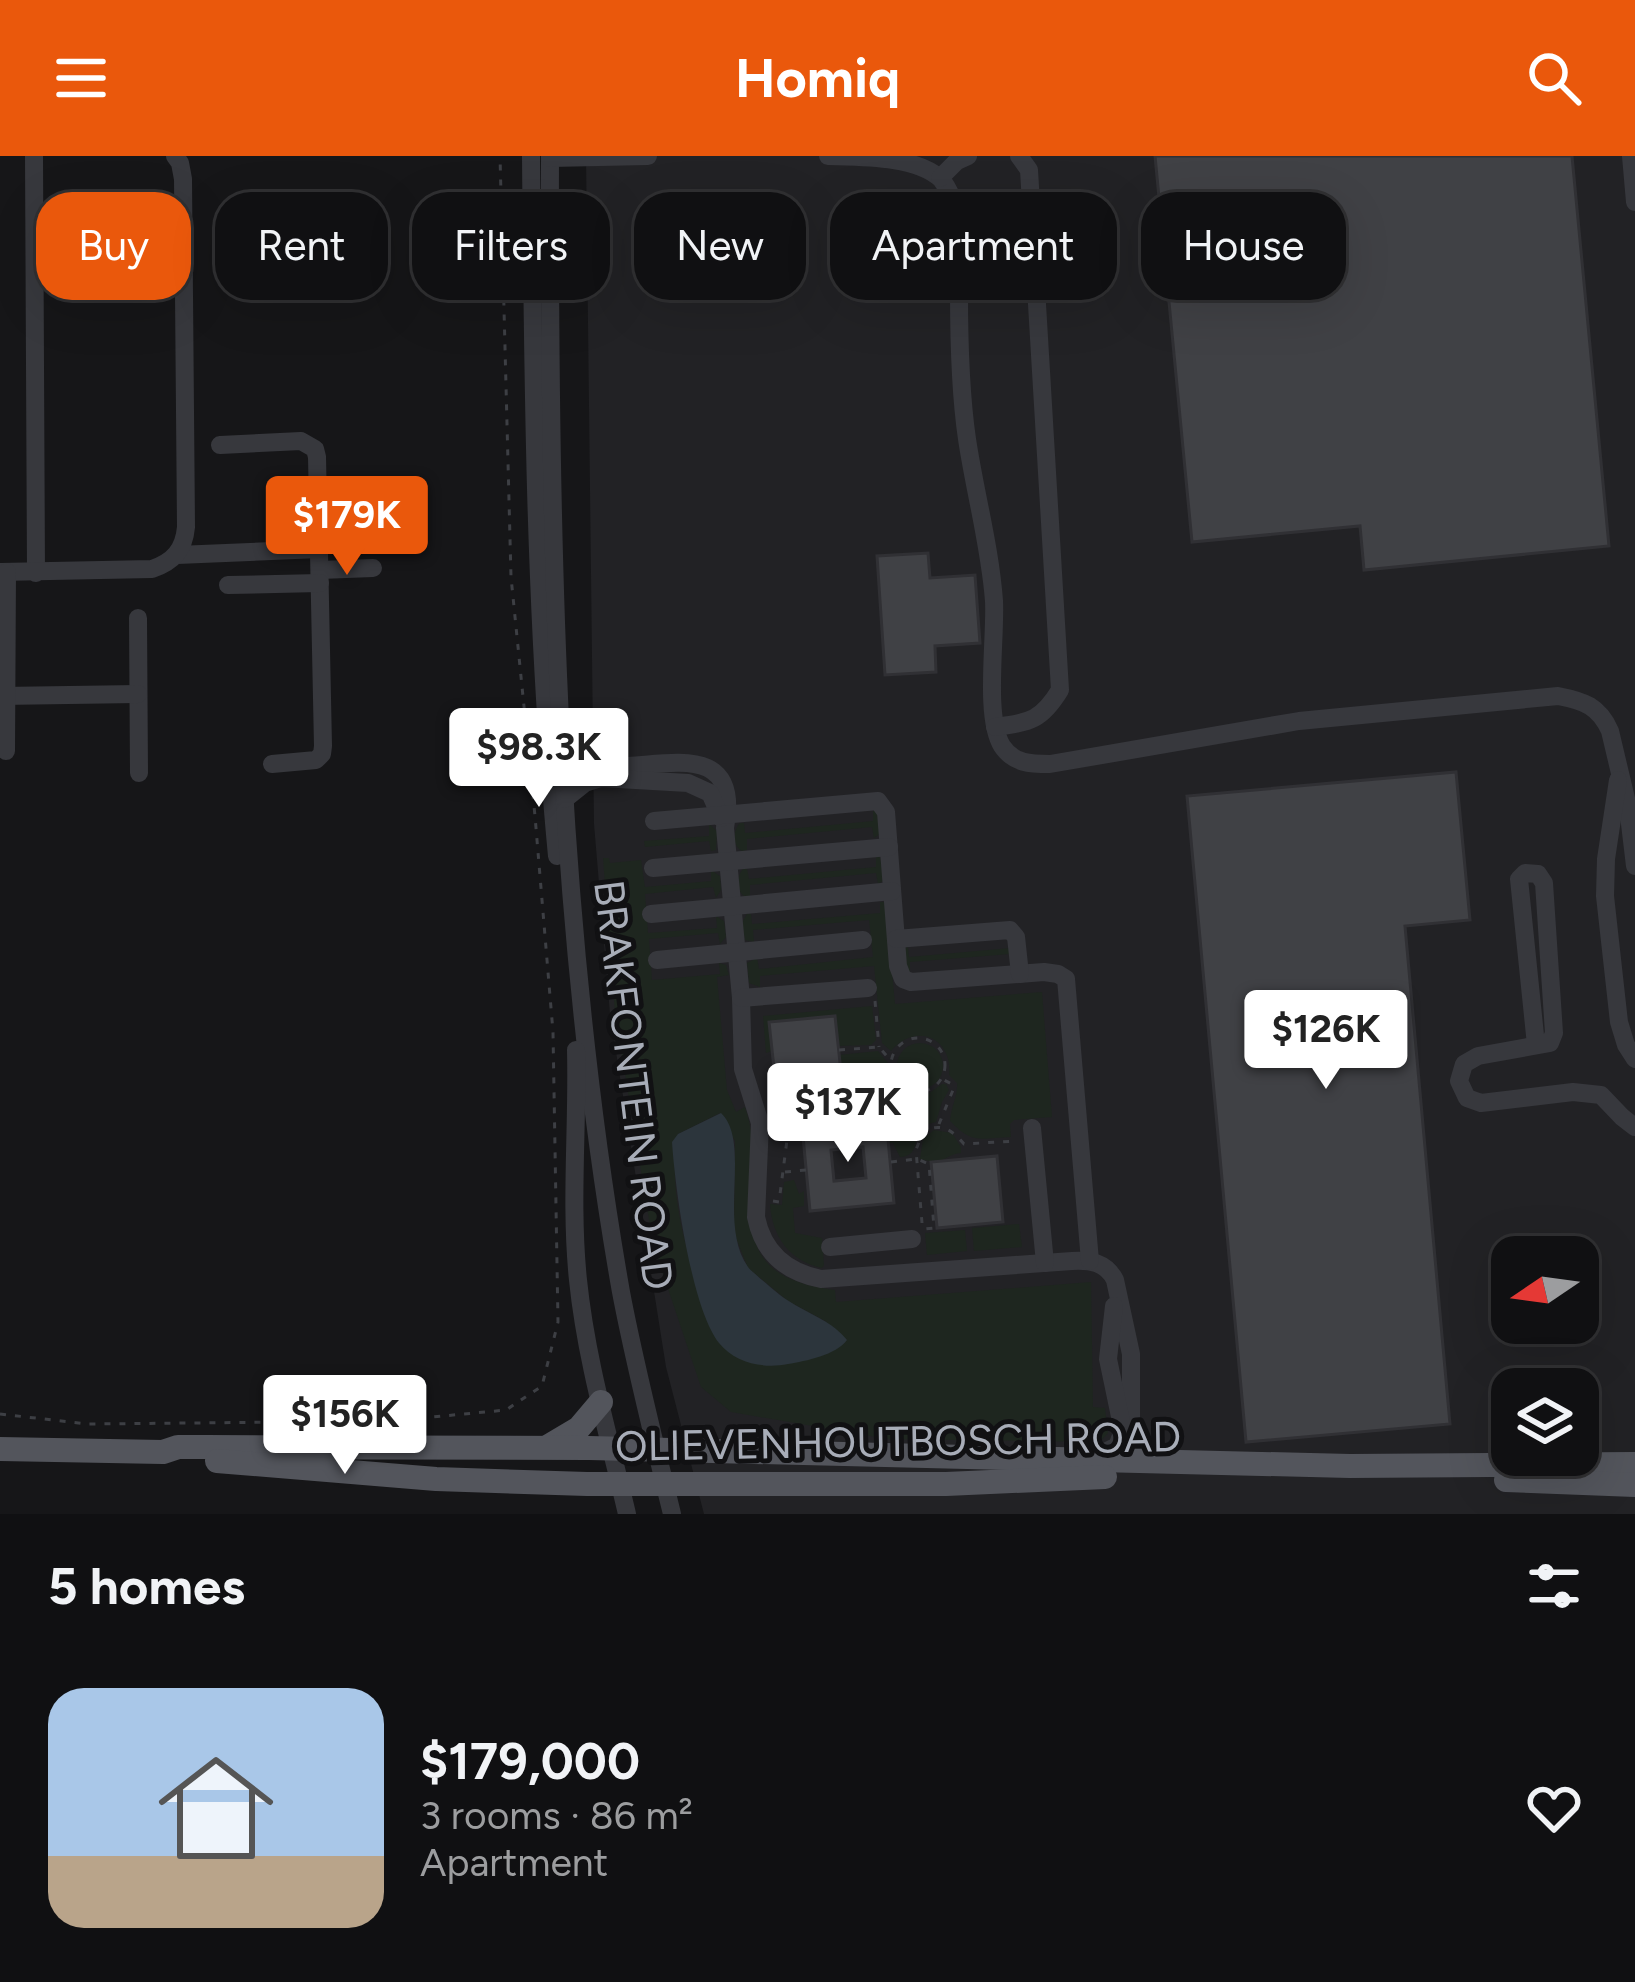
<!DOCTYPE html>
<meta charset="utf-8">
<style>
:root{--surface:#101012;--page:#19191b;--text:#f1f3f6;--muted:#9c9d9f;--line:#303032;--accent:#ea580c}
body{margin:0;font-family:Figtree,sans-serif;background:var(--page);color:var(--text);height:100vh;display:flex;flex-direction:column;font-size:45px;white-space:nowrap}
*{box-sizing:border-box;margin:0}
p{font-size:39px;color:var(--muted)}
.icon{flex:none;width:66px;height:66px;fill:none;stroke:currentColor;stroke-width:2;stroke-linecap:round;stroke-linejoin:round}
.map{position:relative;height:1358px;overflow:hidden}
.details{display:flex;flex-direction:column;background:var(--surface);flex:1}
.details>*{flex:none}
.top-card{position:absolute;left:36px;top:36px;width:1563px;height:108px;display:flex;gap:24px}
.needle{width:78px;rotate:257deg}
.controls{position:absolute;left:1491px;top:1080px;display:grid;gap:24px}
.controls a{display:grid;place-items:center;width:108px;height:108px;border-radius:24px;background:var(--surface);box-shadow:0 12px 48px #0002,0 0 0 3px var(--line);font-size:60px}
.price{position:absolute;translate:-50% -102px;padding:0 27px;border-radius:12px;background:#fff;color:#222;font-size:39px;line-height:78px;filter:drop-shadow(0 3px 6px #0008)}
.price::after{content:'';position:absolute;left:50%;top:72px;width:36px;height:27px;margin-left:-18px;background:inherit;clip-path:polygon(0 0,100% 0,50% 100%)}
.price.on{background:var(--accent);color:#fff}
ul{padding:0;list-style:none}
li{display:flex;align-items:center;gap:36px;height:300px;padding:0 48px}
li+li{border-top:3px solid var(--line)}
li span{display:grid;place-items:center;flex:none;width:336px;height:240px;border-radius:36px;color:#555}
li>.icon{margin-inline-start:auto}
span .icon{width:144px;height:144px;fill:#fffc;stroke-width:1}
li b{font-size:51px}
h2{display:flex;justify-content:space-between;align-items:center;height:144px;padding:0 48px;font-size:51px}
.pill{padding:0 42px;border-radius:36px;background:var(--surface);box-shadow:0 12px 48px #0002,0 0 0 3px var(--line);font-size:42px;line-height:108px}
.pill.on{background:var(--accent);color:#fff}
header{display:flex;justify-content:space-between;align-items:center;height:156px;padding:0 48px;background:var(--accent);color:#fff;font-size:54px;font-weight:700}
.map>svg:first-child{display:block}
.built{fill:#222225;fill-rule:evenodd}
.green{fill:#1e261f;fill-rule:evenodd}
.water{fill:#2c353c}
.building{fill:#404145;stroke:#303034;stroke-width:3;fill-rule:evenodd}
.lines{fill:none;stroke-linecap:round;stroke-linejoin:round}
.path{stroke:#3d3f44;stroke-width:3;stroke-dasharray:6 9;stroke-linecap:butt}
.minor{stroke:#37383d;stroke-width:18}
.major{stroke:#53555c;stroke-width:24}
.labels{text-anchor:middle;stroke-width:10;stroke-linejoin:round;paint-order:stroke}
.street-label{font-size:42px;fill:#a8adb8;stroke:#111113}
</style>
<header><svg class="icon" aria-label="menu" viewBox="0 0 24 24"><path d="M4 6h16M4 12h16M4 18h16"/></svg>Homiq<svg class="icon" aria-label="search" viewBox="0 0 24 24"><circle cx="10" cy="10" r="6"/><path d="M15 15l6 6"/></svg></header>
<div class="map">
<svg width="1635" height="1358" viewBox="0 0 1635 1358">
<rect width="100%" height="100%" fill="#161618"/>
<!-- built -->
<path class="built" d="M586 0H1635V1358H704L666 1211 610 858 594 668ZM1512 1101H1578V1167H1512ZM1512 1233H1578V1299H1512Z"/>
<!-- green -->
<g class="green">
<path d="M877 654 880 678 874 682 872 671 747 683V694L742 695C732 690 733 674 740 667H744L745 677 873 665V655Z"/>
<path d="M709 668 717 675 716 694 711 695 709 685 645 691 644 685 709 680Z"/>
<path d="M876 701H880L884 724 878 728 876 717 750 729V740L746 741C736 736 736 721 743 713H747L749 723 876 711Z"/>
<path d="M603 702H609L610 707 641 704 645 731 711 725V714L720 720 721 734 716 742 713 731 645 738 648 777 717 772 716 760 724 765 726 781 720 788 718 777 649 783 652 824 720 818 719 807 726 809 729 819 717 821 727 934 736 956 745 951C773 1029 705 1118 835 1134L836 1146 1091 1126 1093 1251 1105 1252 1108 1277 1100 1286 888 1283 731 1256 701 1231 653 1088 615 857ZM720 957 735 985 734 1077 748 1112 788 1145 827 1166 706 1161C690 1103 666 1038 678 978Z"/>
<path d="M880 746H884L886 749 895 848 1042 836 1052 961 1014 964 1010 968 1011 981C980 982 973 989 950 965 951 951 958 940 957 927L949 919C953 881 915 866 891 895L882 887 874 810 760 820V831L749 827 747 807 757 802 759 813 873 801 869 764 753 774 754 786 745 784 742 767 747 758H751L752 768 880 757Z"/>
<path d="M908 791 909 801 1011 792 1010 798 910 806V818L907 817 905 792Z"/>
<path d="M872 850 876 884 871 889 838 890 835 860 770 866 772 895 766 897 763 860Z"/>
<circle cx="920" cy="910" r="23"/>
<path d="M878 895 888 907 890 922C855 937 821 961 783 949L776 931 841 925 839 899Z"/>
<path d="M894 926 908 936 911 958 919 975C914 988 917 1000 900 1001L893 987H889L886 963 802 970 801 959 804 958C833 962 868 938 894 926Z"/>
<path d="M942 928H946L949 934 942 946 936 966 928 968 922 966 917 951 921 943Z"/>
<path d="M934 974 952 977 961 991V997C943 999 946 1010 920 1003L923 983Z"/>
<path d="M794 1024 799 1038 804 1035V1050L793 1052 795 1077 822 1082 824 1109 822 1112C789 1105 772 1080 770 1048L782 1049 784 1026Z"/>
<path d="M1019 1068 1022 1091 974 1095 972 1072Z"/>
<path d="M965 1074 967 1095 927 1099 925 1077Z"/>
</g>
<!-- water -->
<path class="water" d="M721 957C752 987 717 1067 748 1111 749 1113 761 1123 762 1124 772 1132 781 1141 792 1147 811 1159 833 1166 847 1184 836 1199 806 1205 788 1208 763 1213 735 1207 719 1187 691 1151 675 1032 672 986L678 978Z"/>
<!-- building -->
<g class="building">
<path d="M1155 0H1572L1609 390 1364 414 1360 370 1192 386Z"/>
<path d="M928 397 930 422 975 419 980 487 935 490 936 516 885 519 877 400Z"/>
<path d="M1456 616 1470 764 1405 770 1450 1268 1246 1286 1187 640Z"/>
<path d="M835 860 842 925 776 931 769 866Z"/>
<path d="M886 962 894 1047 810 1055 802 970ZM863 991 866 1022 834 1025 831 994Z"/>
<path d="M997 1000 1003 1066 937 1072 931 1006Z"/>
</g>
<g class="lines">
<!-- path -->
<g class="path">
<path d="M875 845 879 891"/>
<circle cx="918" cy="909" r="27"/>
<path d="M839 894 879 891 891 905"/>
<path d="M915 937 913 951 922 973"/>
<path d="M780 955 813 957 824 954 894 924"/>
<path d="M939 968 953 934 952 928 942 923"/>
<path d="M891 1006 917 1003 929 1008 934 1072 924 1073"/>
<path d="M785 1016 806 1014"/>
<path d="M773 1045 779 1046 787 984 774 936"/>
<path d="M922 1067 916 994 923 975C942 967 951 973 964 988L1016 985"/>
<path d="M0 1258 88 1268 390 1265 506 1254 542 1230 558 1166 553 876 535 660 511 421 500 0"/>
</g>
<!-- minor -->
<g class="minor">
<path d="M34 0 36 417"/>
<path d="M531 0C533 233 535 467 557 700"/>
<path d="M550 0C549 379 555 762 621 1136 635 1210 654 1284 672 1358"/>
<path d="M828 0C863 1 916 0 941 23 966 54 958 100 959 138 959 186 960 235 967 283 975 337 990 390 994 445 996 482 984 561 1002 590 1014 608 1031 608 1050 608L1299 565 1558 540C1584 545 1599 550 1610 575L1628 651 1635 710"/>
<path d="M1631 0 1635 46"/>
<path d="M550 2 648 0"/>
<path d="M940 22 957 5 968 0"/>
<path d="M220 289 301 285 315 293 317 301 323 590 322 598 316 604 272 608"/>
<path d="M177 399 319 393"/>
<path d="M320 414 373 412"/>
<path d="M0 416 152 413C173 406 184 394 186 371L183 23 180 7 175 0"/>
<path d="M228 429 320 427"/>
<path d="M138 462 139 617"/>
<path d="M0 540 138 538"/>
<path d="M995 571C1030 566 1041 565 1060 534L1029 14 1019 0"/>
<path d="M568 574C570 583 571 593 578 600 615 636 746 558 725 672L741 842 743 913 760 967 756 1061C763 1096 786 1116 821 1123L1072 1105C1090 1104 1106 1106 1115 1124L1131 1198V1278L1137 1295 1153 1305"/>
<path d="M6 595 7 416"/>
<path d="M1618 624 1606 703 1605 740 1619 866 1626 889 1635 903"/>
<path d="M565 643 585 627 601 622 688 627 710 637 721 662"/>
<path d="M654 665 878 645 886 656 898 810 903 823 911 826 1044 816 1058 818 1066 823 1090 1105"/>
<path d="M653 712 889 691"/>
<path d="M651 758 892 735"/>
<path d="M896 783 1010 774 1016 781 1020 818"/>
<path d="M657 804 863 784"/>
<path d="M741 842 868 832"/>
<path d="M1536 889 1519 723 1525 717 1538 718 1544 727 1554 877 1550 887 1478 900 1464 908 1459 925 1467 942 1481 947 1573 936 1601 939 1622 961 1635 971"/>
<path d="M576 894C578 971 570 1047 578 1124 586 1203 609 1281 627 1358"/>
<path d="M1032 972 1045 1107"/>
<path d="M830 1091 912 1083"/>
<path d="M1093 1302 1117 1290 1123 1275 1108 1203 1114 1150"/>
</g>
<!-- major -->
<g class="major">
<path d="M547 1291 579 1272 601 1246"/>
<path d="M0 1293 163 1296 178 1291H206L589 1292 1350 1310 1635 1308"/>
<path d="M217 1305 436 1323 587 1328H946L1105 1321"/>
<path d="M1506 1324 1635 1329"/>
</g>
</g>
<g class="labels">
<!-- street labels -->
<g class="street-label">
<text transform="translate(634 929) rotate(83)" y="15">BRAKFONTEIN ROAD</text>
<text transform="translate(898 1285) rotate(-1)" y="15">OLIEVENHOUTBOSCH ROAD</text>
</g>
</g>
</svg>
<div class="controls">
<a><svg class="needle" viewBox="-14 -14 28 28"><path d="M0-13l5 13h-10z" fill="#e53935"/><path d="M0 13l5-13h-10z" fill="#9c9d9f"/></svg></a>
<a><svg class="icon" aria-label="layers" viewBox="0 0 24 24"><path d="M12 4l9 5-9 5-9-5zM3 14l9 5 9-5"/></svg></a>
</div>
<b class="price on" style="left:347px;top:422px">$179K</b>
<b class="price" style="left:539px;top:654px">$98.3K</b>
<b class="price" style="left:1326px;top:936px">$126K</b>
<b class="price" style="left:848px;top:1009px">$137K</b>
<b class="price" style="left:345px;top:1321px">$156K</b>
<div class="top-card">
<a class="pill on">Buy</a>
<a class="pill">Rent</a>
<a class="pill">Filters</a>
<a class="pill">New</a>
<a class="pill">Apartment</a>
<a class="pill">House</a>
</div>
</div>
<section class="details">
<h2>5 homes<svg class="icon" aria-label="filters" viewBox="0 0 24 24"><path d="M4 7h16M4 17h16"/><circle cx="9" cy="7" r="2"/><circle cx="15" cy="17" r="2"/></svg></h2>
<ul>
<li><span style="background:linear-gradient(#a9c7e8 70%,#b9a48a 0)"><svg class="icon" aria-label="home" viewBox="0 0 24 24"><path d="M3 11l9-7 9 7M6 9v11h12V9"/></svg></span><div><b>$179,000</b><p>3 rooms · 86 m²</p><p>Apartment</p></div><svg class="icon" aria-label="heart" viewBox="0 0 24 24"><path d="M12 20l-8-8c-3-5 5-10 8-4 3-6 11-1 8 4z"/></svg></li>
</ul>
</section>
